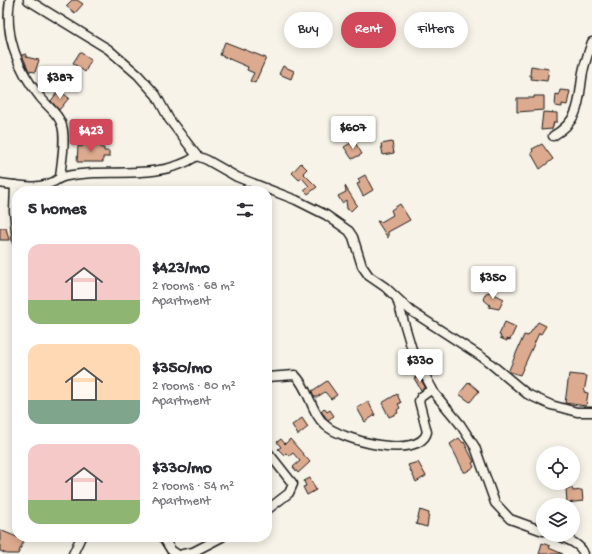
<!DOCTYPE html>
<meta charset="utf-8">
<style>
:root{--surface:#fff;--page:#f2f2f3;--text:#2b2b33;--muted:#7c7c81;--accent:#d1495b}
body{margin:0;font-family:"Gochi Hand",sans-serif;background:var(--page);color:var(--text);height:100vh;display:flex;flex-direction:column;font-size:15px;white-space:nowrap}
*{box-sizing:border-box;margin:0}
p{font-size:13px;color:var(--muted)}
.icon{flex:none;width:22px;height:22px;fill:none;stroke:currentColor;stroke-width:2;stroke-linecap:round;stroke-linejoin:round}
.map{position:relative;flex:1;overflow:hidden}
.sheet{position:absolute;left:12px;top:186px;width:260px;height:356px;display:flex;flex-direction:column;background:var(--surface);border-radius:16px;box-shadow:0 2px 10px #0003}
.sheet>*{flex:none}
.guide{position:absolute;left:284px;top:12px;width:248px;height:36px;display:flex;gap:8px}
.fabs{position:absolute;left:536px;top:446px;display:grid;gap:8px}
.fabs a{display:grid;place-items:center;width:44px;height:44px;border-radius:50%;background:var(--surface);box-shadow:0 2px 10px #0003;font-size:20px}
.price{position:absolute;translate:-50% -34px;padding:0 9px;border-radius:4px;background:#fff;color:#222;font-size:13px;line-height:26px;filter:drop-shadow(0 1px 2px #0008)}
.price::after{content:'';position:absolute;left:50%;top:24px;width:12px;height:9px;margin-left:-6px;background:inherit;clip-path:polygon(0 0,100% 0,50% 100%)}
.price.active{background:var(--accent);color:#fff}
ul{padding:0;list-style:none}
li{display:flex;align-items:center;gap:12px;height:100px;padding:0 16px}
li span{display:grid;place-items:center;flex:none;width:112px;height:80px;border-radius:12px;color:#555}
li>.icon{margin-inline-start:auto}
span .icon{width:48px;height:48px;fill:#fffc;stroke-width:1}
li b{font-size:17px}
h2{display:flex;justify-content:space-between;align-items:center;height:48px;padding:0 16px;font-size:17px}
.tag{padding:0 14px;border-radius:18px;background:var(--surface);box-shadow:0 2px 10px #0003;font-size:14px;line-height:36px}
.tag.active{background:var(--accent);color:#fff}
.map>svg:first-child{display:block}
.building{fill:#dcaa8f;stroke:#1c1c1c}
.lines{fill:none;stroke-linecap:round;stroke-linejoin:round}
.minor-casing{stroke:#1c1c1c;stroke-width:11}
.minor{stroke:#f7f3e8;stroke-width:8}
</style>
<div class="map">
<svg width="592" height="554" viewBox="0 0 592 554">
<rect width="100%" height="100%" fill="#f7f3e8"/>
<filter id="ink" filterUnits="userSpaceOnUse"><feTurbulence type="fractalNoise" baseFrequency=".025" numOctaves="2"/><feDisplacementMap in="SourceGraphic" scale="8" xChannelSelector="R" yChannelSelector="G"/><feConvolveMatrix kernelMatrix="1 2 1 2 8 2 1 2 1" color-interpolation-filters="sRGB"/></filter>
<g filter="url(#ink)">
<!-- building -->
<g class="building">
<path d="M72 0H77L83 4 75 13 66 6Z"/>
<path d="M225 42 266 58 255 83 250 81 254 73 247 70 248 67 220 55Z"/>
<path d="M80 52 91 60 85 72 73 63Z"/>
<path d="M26 54V57L39 60 35 72 29 71 22 55Z"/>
<path d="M283 66 294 71 291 79 279 74Z"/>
<path d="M531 66 549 69 547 81 531 79 532 76H530Z"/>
<path d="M50 70 62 80 53 91 43 82 47 78 45 76Z"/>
<path d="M59 90 69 98 59 110 51 101Z"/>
<path d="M560 90 570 91 567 105 562 104V107L555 106 556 94 559 95Z"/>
<path d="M534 96H544V110L517 112V98H534Z"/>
<path d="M543 112 557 113V122H554L552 129 541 130Z"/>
<path d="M340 123 347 129 348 132 340 138 333 129Z"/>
<path d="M354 141 362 154 352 159 344 147Z"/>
<path d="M83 142 101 144V148H104V151H109V157H103V162H77L78 146 82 147Z"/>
<path d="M392 142 394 153 383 155 381 144Z"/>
<path d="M542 144 553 159 540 169 531 153 533 151 532 149Z"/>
<path d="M301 163 307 169 303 173 317 187 308 194 304 190 309 186 302 178 299 180 292 173Z"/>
<path d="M365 175 373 190 363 196 357 184 360 183 358 179Z"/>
<path d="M345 186 357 205 351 211 347 209 346 200 342 203 338 196 346 192Z"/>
<path d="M400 204 410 220 388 232V238L377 221 381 222 393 215 391 210Z"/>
<path d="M0 228H6L9 240H0Z"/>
<path d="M490 292 504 299 499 309 489 307 490 305 483 299 486 293Z"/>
<path d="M505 322 516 327 510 340 507 339V341L500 338 501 336 499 335Z"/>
<path d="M538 322 546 326 541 334 539 333 520 375 510 372 509 370 524 335 528 336Z"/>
<path d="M569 374 587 376 584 392 588 393 586 406 565 403Z"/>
<path d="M419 376 425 387 421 390 414 378Z"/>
<path d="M327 381 337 395 331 399 325 392 317 397H314L312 391Z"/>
<path d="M469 382 479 391 470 402 459 394Z"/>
<path d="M397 394 401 403 398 404 400 408 397 410 398 413 389 417 382 403Z"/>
<path d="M368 401 375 415 365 422 357 408Z"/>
<path d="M324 408 327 412 330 410 334 416 328 420 321 411Z"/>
<path d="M302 418 308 427 298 435 292 425Z"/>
<path d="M459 438 463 443 464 442 474 462 472 463 474 467 466 472H464L450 444Z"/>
<path d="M281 439 285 444 290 439 310 462 298 473 293 467 300 461 293 453 289 456 286 453 284 455 278 449 281 447 277 442Z"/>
<path d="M418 462 426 476 416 482 408 465Z"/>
<path d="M310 478 316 490 307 495 303 487 306 486 304 481Z"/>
<path d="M566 488H572L573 491 582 490 583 501 567 503Z"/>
<path d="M420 510 429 513 427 527 416 524Z"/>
<path d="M0 530 24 540 18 554H7L0 551Z"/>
<path d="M542 543 550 546 549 548 563 554H539Z"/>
</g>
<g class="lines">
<!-- minor casing -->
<g class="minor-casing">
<g id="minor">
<path d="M28 0 108 49 138 75 156 95 169 119 197 156 207 160 237 177 296 200 326 215 349 231 353 237 362 266 369 276 385 287 411 311 485 359 527 394 551 405 577 412H592"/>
<path d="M553 136C582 119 578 100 583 72 585 62 589 51 592 42"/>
<path d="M60 178C71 174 82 174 94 173 128 172 167 176 197 156"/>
<path d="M0 183C21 186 42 191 60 178 61 164 67 136 61 123 58 113 46 105 40 97 18 70 4 35 10 0"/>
<path d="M15 185 14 211 17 242"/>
<path d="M397 299 413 353 435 394 460 424 475 447 495 503 510 519 543 531"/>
<path d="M267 377 295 375C310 390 310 411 325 425 341 440 419 461 427 432L419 401 421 397 432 389"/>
<path d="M267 451 293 484 289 493 267 510"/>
<path d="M556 535C566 539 580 543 584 554"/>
<path d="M163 537 171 550 177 554"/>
<path d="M73 554 81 537"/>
<path d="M183 554 193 552 222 537"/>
</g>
</g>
<!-- minor -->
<use href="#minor" class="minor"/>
</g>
</g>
</svg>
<div class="fabs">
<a><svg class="icon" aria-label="locate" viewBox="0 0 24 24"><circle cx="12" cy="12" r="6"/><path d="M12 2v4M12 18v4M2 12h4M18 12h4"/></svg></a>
<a><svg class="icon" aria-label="layers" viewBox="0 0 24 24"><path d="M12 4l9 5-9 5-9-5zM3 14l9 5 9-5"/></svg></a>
</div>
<b class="price" style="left:60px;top:100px">$387</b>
<b class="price" style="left:353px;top:150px">$607</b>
<b class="price active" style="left:91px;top:153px">$423</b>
<b class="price" style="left:493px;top:300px">$350</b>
<b class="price" style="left:420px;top:383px">$330</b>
<div class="guide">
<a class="tag">Buy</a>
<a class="tag active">Rent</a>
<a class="tag">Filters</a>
</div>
<section class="sheet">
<h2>5 homes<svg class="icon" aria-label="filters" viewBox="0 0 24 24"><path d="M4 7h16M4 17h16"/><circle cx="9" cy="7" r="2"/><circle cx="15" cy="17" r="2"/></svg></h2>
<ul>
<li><span style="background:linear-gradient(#f6c9c9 70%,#8fb573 0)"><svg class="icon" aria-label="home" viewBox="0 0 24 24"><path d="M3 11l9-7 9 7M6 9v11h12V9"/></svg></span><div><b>$423/mo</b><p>2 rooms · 68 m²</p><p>Apartment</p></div></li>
<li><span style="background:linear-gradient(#ffd9b3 70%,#7fa58c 0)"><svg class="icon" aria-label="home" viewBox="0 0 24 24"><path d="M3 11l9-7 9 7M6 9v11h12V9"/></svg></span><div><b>$350/mo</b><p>2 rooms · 80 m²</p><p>Apartment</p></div></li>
<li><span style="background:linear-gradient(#f6c9c9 70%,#8fb573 0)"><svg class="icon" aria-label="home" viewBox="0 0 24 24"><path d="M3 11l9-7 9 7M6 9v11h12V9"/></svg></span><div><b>$330/mo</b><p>2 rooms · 54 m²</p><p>Apartment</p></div></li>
</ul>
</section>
</div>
